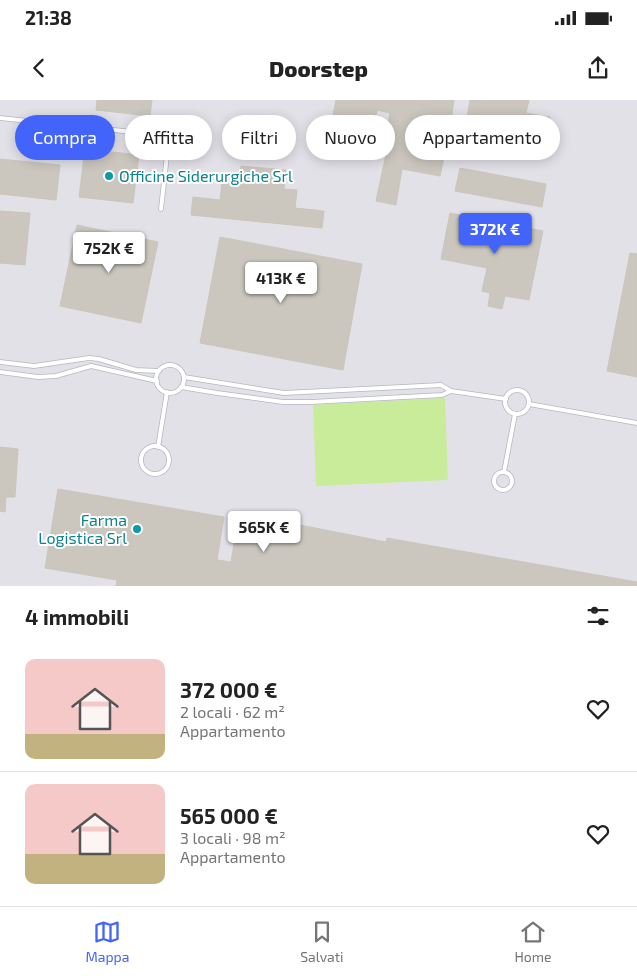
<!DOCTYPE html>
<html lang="it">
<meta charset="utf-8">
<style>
:root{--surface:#fff;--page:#f2f2f2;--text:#222;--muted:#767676;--line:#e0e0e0;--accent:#4264fb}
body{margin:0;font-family:"Exo 2",sans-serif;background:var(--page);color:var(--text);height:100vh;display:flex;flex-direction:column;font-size:19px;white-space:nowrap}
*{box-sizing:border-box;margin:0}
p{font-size:16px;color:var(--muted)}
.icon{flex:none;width:28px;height:28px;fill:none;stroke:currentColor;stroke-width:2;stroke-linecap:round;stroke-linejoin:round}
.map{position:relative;height:486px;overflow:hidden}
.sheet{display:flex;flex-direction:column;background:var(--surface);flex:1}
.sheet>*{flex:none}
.top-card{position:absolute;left:15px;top:15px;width:608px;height:45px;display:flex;gap:10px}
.price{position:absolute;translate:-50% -42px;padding:0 11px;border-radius:5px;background:#fff;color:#222;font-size:16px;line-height:32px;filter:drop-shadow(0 1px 2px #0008)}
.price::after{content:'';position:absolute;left:50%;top:30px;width:15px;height:11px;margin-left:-8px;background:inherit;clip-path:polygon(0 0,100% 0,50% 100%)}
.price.current{background:var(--accent);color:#fff}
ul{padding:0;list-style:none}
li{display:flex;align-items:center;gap:15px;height:125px;padding:0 25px}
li+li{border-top:1px solid var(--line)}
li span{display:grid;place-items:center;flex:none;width:140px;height:100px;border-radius:10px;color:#555}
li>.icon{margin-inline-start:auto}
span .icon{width:60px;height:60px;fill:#fffc;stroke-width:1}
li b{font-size:21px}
h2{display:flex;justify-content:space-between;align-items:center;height:60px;padding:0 25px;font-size:21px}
.pill{padding:0 18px;border-radius:22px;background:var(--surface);box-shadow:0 2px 12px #0003;font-size:18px;line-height:45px}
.pill.current{background:var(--accent);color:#fff}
.status{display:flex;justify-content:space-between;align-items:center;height:35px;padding:0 25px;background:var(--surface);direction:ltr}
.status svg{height:14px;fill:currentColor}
header{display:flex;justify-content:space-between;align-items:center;height:65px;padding:0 25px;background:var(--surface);font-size:22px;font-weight:800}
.tab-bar{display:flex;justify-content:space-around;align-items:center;height:70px;border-top:1px solid var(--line);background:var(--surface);font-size:14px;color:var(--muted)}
.tab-bar a{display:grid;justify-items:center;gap:2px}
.tab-bar .current{color:var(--accent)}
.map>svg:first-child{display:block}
.industrial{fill:#e3e1e8}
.pitch{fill:#c9ec9a}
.building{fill:#cbc7bf;stroke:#cbc5ba}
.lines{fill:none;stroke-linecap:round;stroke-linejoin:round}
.service-casing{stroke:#b4b7c1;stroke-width:5.5}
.service{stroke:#fff;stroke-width:4}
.culture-dot{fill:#0f9aa8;stroke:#fff;stroke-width:2}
.labels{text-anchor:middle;stroke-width:4;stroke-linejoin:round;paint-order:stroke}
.culture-label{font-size:16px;fill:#0d838f;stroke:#fff;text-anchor:start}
</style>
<div class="status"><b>21:38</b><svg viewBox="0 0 49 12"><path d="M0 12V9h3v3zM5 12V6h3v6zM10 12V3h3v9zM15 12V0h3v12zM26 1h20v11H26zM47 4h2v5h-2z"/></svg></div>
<header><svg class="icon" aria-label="back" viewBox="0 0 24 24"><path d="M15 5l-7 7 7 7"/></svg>Doorstep<svg class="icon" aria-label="share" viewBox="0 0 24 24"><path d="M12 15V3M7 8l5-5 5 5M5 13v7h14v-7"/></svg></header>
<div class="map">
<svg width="637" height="486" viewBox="0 0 637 486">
<rect width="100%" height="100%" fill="#efe9e1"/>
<!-- industrial -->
<rect class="industrial" x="0" y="0" width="637" height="486"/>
<!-- pitch -->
<path class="pitch" d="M445 298 448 380 316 386 313 305Z"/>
<!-- building -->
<g class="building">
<path d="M97 0H152L150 16 96 10Z"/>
<path d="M336 0H454L451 21 441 19 436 47 446 48 440 76 402 69 396 105 376 101 386 54 382 53 390 13 377 10 373 33 331 25Z"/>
<path d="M470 0H529L526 13 550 17 545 44 522 39 519 53 463 43Z"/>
<path d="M85 49 139 55 133 103 79 97Z"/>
<path d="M0 59 60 65 56 100 0 94Z"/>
<path d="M241 66 286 70 284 89 297 90 295 108 324 111 322 128 191 115 193 97 220 100 222 82 239 83Z"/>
<path d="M460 68 546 84 542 107 455 91Z"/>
<path d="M0 111 30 113 25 165 0 163Z"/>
<path d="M450 113 543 131 529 200 505 196 502 209 488 206 490 193 482 191 487 168 441 159Z"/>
<path d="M77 125 158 142 141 223 60 206Z"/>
<path d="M220 137 362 164 343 270 200 243Z"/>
<path d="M630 153 637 154V277L607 271Z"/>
<path d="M0 347 18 349 15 397H6L5 412 0 411Z"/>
<path d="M58 389 224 417 217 460 231 462 239 413 386 442 387 438 637 482V486H116L117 480 45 468Z"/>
</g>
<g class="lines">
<!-- service casing -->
<g class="service-casing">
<g id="service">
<path d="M0 18 161 35 168 46 161 109"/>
<path d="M0 262 34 266 89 258 99 259 136 270 159 271"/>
<circle cx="170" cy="279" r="14"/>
<path d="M0 272 38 277 56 276 91 266 157 281"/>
<path d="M184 277 284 293 441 285 451 291 506 299"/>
<path d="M181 287 217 293 283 302H311L442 295 451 291"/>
<circle cx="517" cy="302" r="12"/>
<path d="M529 304 637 323"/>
<circle cx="155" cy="360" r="14"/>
<path d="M158 347 167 292"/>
<path d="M504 372 515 314"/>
<circle cx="503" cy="381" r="9"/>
</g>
</g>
<!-- service -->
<use href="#service" class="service"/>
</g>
<!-- markers -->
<g class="culture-dot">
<circle cx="109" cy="76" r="5"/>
<circle cx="137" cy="429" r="5"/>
</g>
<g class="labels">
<!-- culture labels -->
<g class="culture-label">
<text x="119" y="82">Officine Siderurgiche Srl</text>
<text x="127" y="426" text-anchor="end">Farma<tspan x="127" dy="18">Logistica Srl</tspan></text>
</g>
</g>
</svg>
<b class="price current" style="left:495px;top:155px">372K €</b>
<b class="price" style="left:109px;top:174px">752K €</b>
<b class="price" style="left:281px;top:204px">413K €</b>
<b class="price" style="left:264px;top:453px">565K €</b>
<div class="top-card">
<a class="pill current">Compra</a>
<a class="pill">Affitta</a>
<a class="pill">Filtri</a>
<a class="pill">Nuovo</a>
<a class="pill">Appartamento</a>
</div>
</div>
<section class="sheet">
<h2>4 immobili<svg class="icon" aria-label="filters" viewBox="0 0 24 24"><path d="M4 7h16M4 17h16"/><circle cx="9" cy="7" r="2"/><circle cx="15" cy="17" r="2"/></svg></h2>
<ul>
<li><span style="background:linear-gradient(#f6c9c9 75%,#c2b280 0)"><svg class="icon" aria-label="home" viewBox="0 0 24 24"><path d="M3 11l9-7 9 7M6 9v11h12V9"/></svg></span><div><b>372 000 €</b><p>2 locali · 62 m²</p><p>Appartamento</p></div><svg class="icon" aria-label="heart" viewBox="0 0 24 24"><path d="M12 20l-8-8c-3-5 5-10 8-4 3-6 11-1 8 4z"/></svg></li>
<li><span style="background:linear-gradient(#f6c9c9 70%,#c2b280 0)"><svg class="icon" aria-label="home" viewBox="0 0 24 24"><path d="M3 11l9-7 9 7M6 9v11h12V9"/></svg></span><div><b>565 000 €</b><p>3 locali · 98 m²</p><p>Appartamento</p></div><svg class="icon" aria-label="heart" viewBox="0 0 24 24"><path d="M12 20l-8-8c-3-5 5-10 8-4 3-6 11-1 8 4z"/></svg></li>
</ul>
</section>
<nav class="tab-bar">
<a class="current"><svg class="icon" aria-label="map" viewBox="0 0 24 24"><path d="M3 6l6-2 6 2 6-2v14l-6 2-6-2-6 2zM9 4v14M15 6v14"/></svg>Mappa</a>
<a><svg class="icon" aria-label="saved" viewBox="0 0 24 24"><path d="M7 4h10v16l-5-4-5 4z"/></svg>Salvati</a>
<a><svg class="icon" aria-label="home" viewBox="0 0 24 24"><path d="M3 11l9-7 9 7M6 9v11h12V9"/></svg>Home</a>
</nav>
